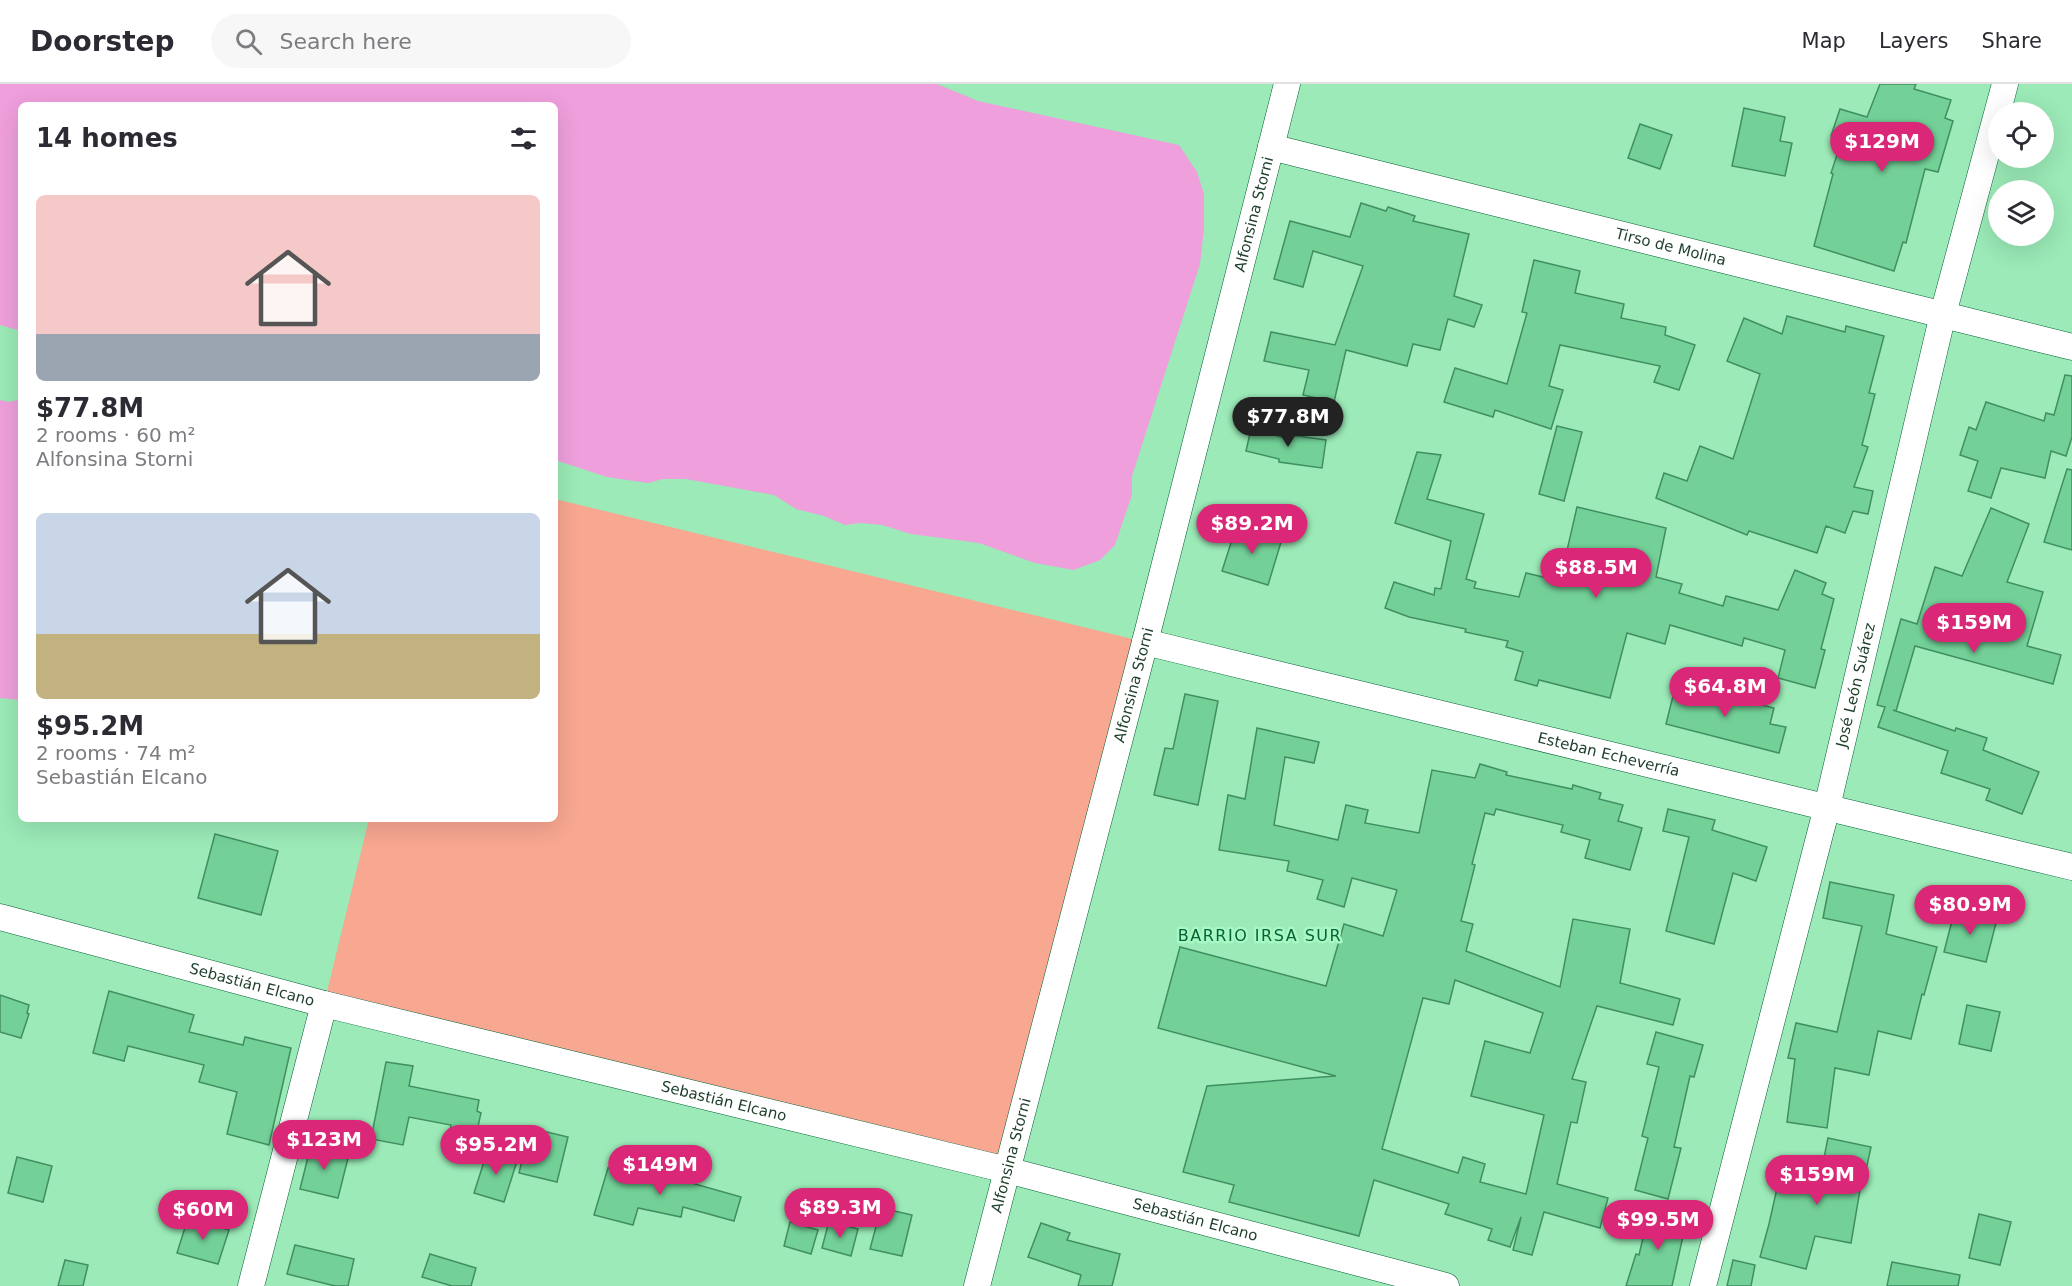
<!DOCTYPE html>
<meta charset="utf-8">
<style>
:root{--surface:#fff;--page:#f7f7f7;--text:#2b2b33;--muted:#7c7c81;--line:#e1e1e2;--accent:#db2777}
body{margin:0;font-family:"DejaVu Sans",sans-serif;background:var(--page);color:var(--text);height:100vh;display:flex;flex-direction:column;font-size:22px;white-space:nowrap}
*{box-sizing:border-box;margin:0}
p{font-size:20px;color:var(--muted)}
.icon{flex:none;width:33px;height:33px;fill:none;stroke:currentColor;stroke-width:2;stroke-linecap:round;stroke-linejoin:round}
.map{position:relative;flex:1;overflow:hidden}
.side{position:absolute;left:18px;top:18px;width:540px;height:720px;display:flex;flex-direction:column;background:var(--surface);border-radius:9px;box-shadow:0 6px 24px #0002}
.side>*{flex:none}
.tools{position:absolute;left:1988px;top:18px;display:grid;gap:12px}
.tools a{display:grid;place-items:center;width:66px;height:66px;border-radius:50%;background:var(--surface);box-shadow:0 6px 24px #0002;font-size:30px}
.price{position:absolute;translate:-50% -51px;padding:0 14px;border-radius:21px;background:var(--accent);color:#fff;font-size:20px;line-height:39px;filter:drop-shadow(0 2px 3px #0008)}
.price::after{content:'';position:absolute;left:50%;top:36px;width:18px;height:14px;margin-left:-9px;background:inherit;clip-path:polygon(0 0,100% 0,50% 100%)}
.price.selected{background:#222;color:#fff}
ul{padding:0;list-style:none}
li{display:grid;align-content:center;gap:12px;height:318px;padding:0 18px}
li span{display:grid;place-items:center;height:186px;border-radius:9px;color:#555}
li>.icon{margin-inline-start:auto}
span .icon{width:108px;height:108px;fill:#fffc;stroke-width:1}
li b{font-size:26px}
h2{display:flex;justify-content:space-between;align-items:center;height:72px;padding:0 18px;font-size:26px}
header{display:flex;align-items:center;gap:36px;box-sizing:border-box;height:84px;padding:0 30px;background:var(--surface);border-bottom:2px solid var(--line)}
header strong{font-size:28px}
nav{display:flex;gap:33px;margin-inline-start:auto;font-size:21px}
.search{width:420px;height:54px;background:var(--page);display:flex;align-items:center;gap:15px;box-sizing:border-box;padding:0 21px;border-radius:33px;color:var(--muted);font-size:22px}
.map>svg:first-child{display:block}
.green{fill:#f8a791}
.water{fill:#ef9fdc}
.building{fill:#73d198;stroke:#418f61;stroke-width:1.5;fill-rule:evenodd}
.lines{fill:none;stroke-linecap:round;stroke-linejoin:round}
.street-casing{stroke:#005f34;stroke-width:27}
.street{stroke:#fff;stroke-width:26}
.labels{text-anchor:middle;stroke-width:5;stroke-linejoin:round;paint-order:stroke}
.street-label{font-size:15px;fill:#1d3e2a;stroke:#a8f8c4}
.neighbourhood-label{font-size:16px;letter-spacing:1.5px;fill:#066338;stroke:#a8f8c4}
</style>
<header>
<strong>Doorstep</strong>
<div class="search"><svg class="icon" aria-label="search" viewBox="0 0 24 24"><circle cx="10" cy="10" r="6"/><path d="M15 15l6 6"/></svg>Search here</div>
<nav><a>Map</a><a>Layers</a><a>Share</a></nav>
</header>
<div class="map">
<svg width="2072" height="1202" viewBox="0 0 2072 1202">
<rect width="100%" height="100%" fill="#9beab7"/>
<!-- green -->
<path class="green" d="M555 415 1145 558 1007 1086 324 920 369 735H555Z"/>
<!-- water -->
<g class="water">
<path d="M0 0H937L978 17 1179 61 1197 88 1204 110V144L1200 180 1132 392V411L1115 461 1100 476 1074 486 1035 479 979 459 911 450 882 441 861 439 845 441 824 432 796 425 774 411 686 395H663L648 399 607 393 555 376V21H21V247L0 241Z"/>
<path d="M21 315V616L0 614V316L9 318Z"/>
</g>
<!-- building -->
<g class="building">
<path d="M1880 0H1916L1914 5 1951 16 1945 34 1953 37 1938 88 1925 85 1906 159 1903 158 1894 187 1814 162 1833 90 1831 89 1842 56 1831 52 1840 25 1867 33Z"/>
<path d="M1744 24 1785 33 1780 57 1792 59 1785 92 1732 82Z"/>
<path d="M1640 40 1672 51 1660 85 1628 74Z"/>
<path d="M1361 119 1386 127 1388 123 1415 132 1413 137 1469 150 1454 212 1482 221 1474 243 1448 235 1440 266 1413 260 1407 282 1346 266 1334 318 1303 311 1309 286 1264 277 1271 248 1335 261 1363 182 1313 167 1303 203 1274 195 1290 137 1350 153Z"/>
<path d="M1534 176 1580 187 1575 209 1624 220 1621 234 1666 243 1665 251 1695 261 1679 306 1654 298 1660 282 1560 261 1549 302 1563 306 1551 345 1495 326 1493 333 1444 318 1455 284 1507 300 1527 229 1522 228Z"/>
<path d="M1787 232 1845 248 1846 242 1884 252 1869 309 1875 310 1862 361 1868 363 1854 403 1873 407 1868 430 1853 427 1845 449 1826 442 1817 469 1749 447 1747 451 1656 414 1664 389 1687 397 1700 362 1733 375 1760 290 1727 277 1744 234 1782 250Z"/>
<path d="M2065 291 2072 292V353L2066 372 2051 367 2045 394 2001 384 1991 414 1968 407 1978 377 1960 371 1969 343 1976 346 1986 318 2044 337 2046 329 2054 331Z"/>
<path d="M1557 342 1582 348 1564 417 1539 410Z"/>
<path d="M1251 345 1282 353 1283 350 1326 356 1322 384 1279 378V375L1246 367Z"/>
<path d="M1417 368 1441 371 1427 415 1484 430 1466 495 1476 498 1474 504 1519 513 1526 489 1560 497 1577 423 1666 444 1656 493 1682 500 1679 509 1723 522 1726 512 1778 526 1795 486 1826 499 1822 510 1834 515 1821 565 1825 566 1815 604 1778 594 1785 566 1744 554 1742 562 1670 541 1665 560 1627 549 1610 614 1539 596 1537 602 1515 596 1523 568 1506 563 1508 557 1465 548 1466 545 1409 533 1385 524 1394 498 1434 511 1435 504 1441 505 1451 457 1395 439Z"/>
<path d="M2067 385 2072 386V466L2044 458Z"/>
<path d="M1991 424 2029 440 2007 498 2043 508 2027 562 2061 571 2053 600 1915 562 1896 627 1893 626 1955 647 1956 644 1987 654 1983 666 2039 688 2022 730 1986 716 1990 705 1941 689 1948 667 1878 643 1885 623 1877 621 1901 535 1917 540 1935 483 1962 492Z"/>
<path d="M1237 440 1282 455 1268 501 1222 487Z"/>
<path d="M1676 600 1774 624 1770 640 1786 643 1779 669 1666 640Z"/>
<path d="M1185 610 1218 617 1198 721 1154 711 1165 664 1173 665Z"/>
<path d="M1257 644 1319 658 1314 679 1285 673 1274 741 1338 756 1346 721 1368 726 1365 739 1419 749 1432 686 1475 694 1480 680 1507 688 1506 691 1572 705 1573 701 1601 709 1599 715 1623 721 1618 737 1642 744 1630 786 1585 774 1590 756 1561 748 1563 741 1496 725 1494 731 1485 729 1472 780 1475 781 1461 837 1473 840 1466 867 1560 903 1573 835 1630 845 1620 899 1680 915 1673 941 1597 922 1572 995 1586 998 1577 1039 1571 1038 1557 1100 1608 1114 1600 1144 1544 1128 1532 1171 1513 1166 1521 1133 1510 1163 1488 1156 1492 1145 1445 1130 1449 1120 1374 1096 1359 1152 1229 1118 1234 1101 1183 1088 1207 1002 1336 992 1158 944 1180 863 1326 902 1344 840 1383 852 1397 806 1352 794 1344 823 1317 815 1323 796 1287 787 1289 777 1219 766 1228 711 1245 715ZM1455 896 1543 929 1530 969 1485 957 1471 1012 1544 1031 1526 1110 1480 1098 1485 1080 1463 1073 1458 1089 1382 1065 1423 914 1449 920Z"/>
<path d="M1668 725 1715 736 1712 746 1767 763 1756 797 1733 789 1714 860 1666 847 1689 753 1663 747Z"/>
<path d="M215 750 278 767 261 831 198 814Z"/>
<path d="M1830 798 1894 811 1886 850 1937 863 1924 911 1922 910 1911 955 1878 947 1869 991 1835 984 1827 1044 1787 1038 1795 975 1788 974 1796 939 1837 948 1862 842 1823 834Z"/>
<path d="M1955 825 1997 835 1986 878 1944 868Z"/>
<path d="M109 907 194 931 189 948 243 961 245 953 291 964 269 1061 227 1050 237 1008 199 998 204 981 128 962 124 977 93 969Z"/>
<path d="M0 911 29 921 27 929 29 930 21 954 0 948Z"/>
<path d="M1967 921 2000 928 1991 967 1959 960Z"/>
<path d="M1656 948 1703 961 1694 993 1690 992 1674 1063 1681 1064 1668 1115 1635 1106 1648 1054 1642 1052 1659 983 1647 980Z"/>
<path d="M386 978 413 982 409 1002 479 1016 477 1027 481 1029 472 1069 446 1064 451 1041 409 1033 403 1061 371 1055Z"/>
<path d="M530 1044 568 1053 557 1098 519 1089Z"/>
<path d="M1828 1054 1871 1063 1863 1100H1861L1851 1159 1815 1152 1806 1185 1760 1173 1769 1140 1780 1091 1819 1099Z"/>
<path d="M311 1061 349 1070 338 1114 300 1105Z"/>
<path d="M488 1065 518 1074 504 1118 474 1109Z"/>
<path d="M17 1073 52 1082 43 1118 8 1109Z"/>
<path d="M652 1080 690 1089 688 1098 741 1113 734 1137 683 1123 681 1133 638 1124 633 1141 594 1131 608 1084 649 1095Z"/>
<path d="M881 1124 912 1131 902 1172 870 1165Z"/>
<path d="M1650 1124 1687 1134 1672 1202H1626L1636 1170 1639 1171Z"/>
<path d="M1979 1130 2011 1138 2000 1181 1969 1174Z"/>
<path d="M188 1134 229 1146 218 1180 177 1169Z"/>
<path d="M829 1137 858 1145 851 1172 822 1164Z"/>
<path d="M790 1138 818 1146 811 1170 784 1162Z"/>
<path d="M1041 1139 1070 1149 1067 1156 1120 1170 1112 1202H1078L1081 1191 1028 1173Z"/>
<path d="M295 1161 354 1175 348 1202H335L287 1190Z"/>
<path d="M430 1170 476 1184 471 1202H452L422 1193Z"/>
<path d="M65 1176 88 1181 83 1202H58Z"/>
<path d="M1733 1176 1755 1181 1751 1202H1727Z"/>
<path d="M1892 1178 1960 1191 1958 1202H1887Z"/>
</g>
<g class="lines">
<!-- street casing -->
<g class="street-casing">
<g id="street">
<path id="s1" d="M1271 63 2072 263"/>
<path id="s2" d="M1145 558 2072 783"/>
<path id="s3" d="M0 833 324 920 1007 1086 1446 1202"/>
<path d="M251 1202 324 920"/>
<path id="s4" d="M977 1202 1145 558 1287 0"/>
<path id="s5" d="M1703 1202 1827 723 1943 230 2005 0"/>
</g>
</g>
<!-- street -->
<use href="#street" class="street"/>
</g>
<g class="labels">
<!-- street labels -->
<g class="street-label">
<text dy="5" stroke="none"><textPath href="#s4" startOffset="1107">Alfonsina Storni</textPath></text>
<text dy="5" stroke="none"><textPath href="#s1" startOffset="412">Tirso de Molina</textPath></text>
<text dy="5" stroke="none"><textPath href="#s5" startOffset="620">José León Suárez</textPath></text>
<text dy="5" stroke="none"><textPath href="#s4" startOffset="621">Alfonsina Storni</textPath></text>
<text dy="5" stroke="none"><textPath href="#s2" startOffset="477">Esteban Echeverría</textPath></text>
<text dy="5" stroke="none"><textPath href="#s3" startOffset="261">Sebastián Elcano</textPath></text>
<text dy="5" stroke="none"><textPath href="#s3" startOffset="747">Sebastián Elcano</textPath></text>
<text dy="5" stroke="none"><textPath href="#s4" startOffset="135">Alfonsina Storni</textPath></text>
<text dy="5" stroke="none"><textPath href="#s3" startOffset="1233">Sebastián Elcano</textPath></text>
</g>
<!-- neighbourhood labels -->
<g class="neighbourhood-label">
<text x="1260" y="857">BARRIO IRSA SUR</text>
</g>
</g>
</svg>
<div class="tools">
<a><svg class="icon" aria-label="locate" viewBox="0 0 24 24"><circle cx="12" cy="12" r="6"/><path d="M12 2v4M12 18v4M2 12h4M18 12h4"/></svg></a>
<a><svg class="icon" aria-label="layers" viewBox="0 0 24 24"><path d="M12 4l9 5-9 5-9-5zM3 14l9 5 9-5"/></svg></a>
</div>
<b class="price" style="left:1882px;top:89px">$129M</b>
<b class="price selected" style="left:1288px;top:364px">$77.8M</b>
<b class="price" style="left:1252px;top:471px">$89.2M</b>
<b class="price" style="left:1596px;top:515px">$88.5M</b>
<b class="price" style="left:1974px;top:570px">$159M</b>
<b class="price" style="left:1725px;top:634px">$64.8M</b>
<b class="price" style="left:1970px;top:852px">$80.9M</b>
<b class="price" style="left:324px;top:1087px">$123M</b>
<b class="price" style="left:496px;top:1092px">$95.2M</b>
<b class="price" style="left:660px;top:1112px">$149M</b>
<b class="price" style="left:1817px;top:1122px">$159M</b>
<b class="price" style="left:840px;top:1155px">$89.3M</b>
<b class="price" style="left:203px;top:1157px">$60M</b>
<b class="price" style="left:1658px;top:1167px">$99.5M</b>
<section class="side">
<h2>14 homes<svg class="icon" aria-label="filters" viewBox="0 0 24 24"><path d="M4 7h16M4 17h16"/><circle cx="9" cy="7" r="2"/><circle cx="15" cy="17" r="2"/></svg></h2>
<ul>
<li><span style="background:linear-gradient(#f6c9c9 75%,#9aa5b1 0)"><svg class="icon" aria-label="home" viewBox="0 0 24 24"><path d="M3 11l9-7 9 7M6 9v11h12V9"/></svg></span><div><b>$77.8M</b><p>2 rooms · 60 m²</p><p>Alfonsina Storni</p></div></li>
<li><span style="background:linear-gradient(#c9d6e8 65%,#c2b280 0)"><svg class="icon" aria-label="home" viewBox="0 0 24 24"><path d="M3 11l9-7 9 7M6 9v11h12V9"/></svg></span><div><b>$95.2M</b><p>2 rooms · 74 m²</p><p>Sebastián Elcano</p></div></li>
</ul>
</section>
</div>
